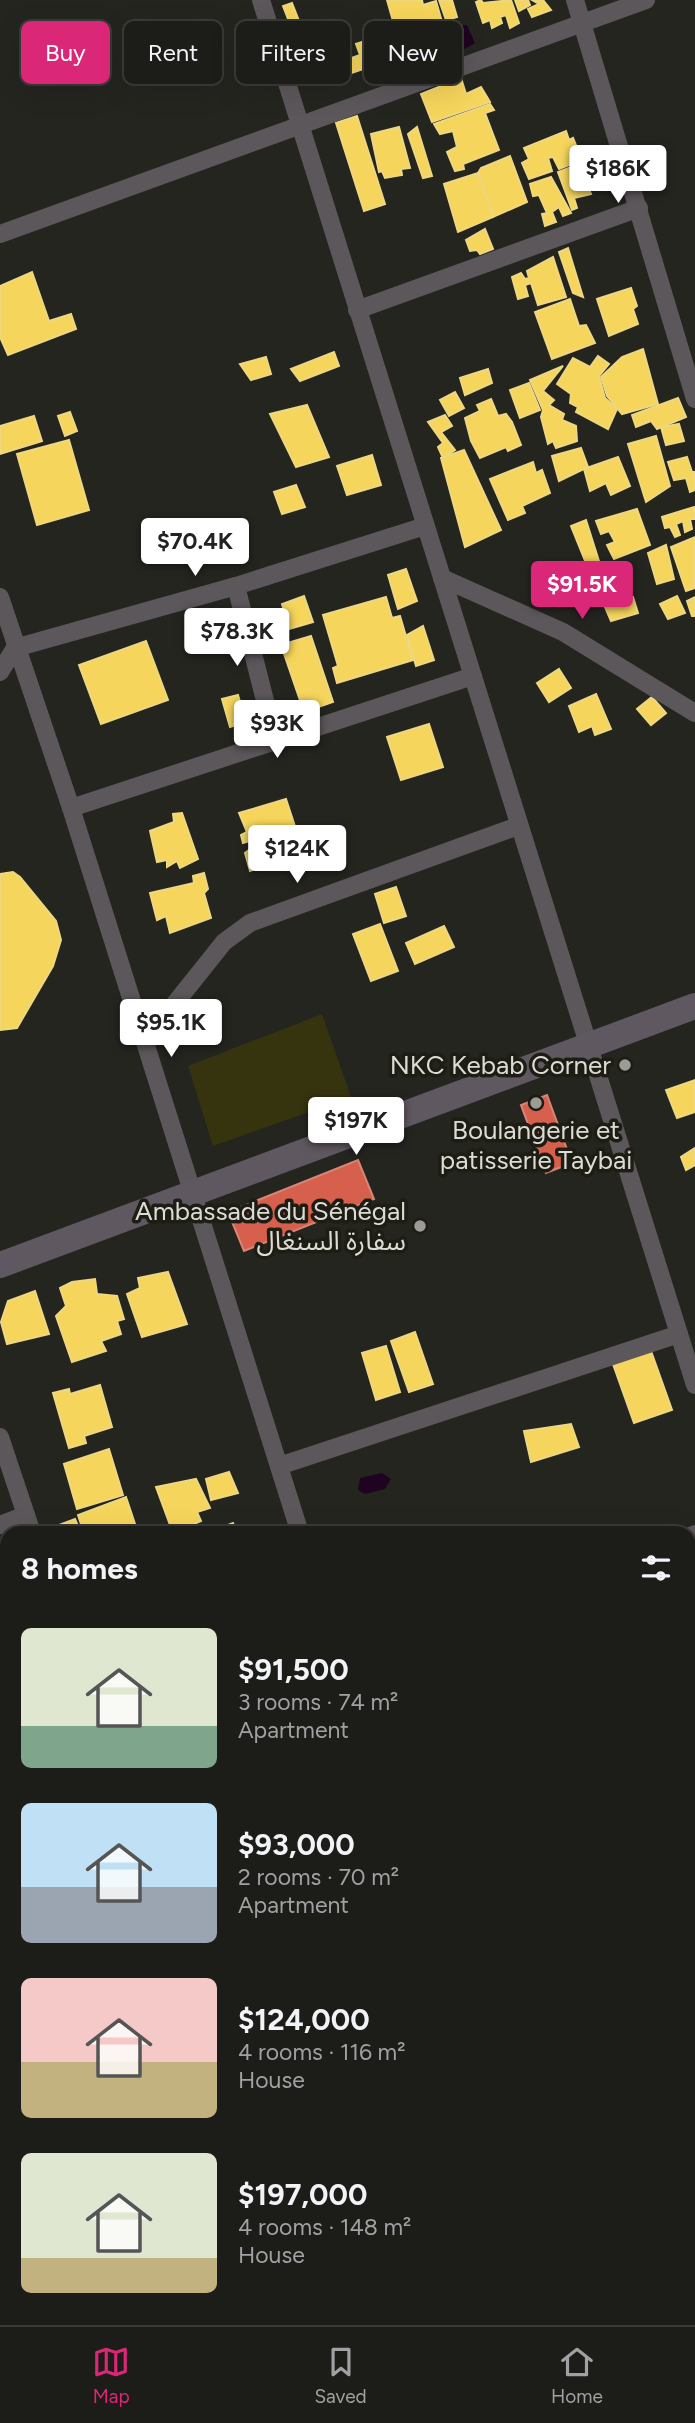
<!DOCTYPE html>
<meta charset="utf-8">
<style>
:root{--surface:#1c1c18;--page:#292925;--text:#f1f3f6;--muted:#a0a1a2;--line:#3a3a37;--accent:#db2777}
body{margin:0;font-family:Figtree,"Noto Sans Arabic",sans-serif;background:var(--page);color:var(--text);height:100vh;display:flex;flex-direction:column;font-size:26px;white-space:nowrap}
*{box-sizing:border-box;margin:0}
p{font-size:23px;color:var(--muted)}
.icon{flex:none;width:38px;height:38px;fill:none;stroke:currentColor;stroke-width:2;stroke-linecap:round;stroke-linejoin:round}
.map{position:relative;flex:1;overflow:hidden}
.sheet{position:absolute;left:0px;top:1526px;width:696px;height:800px;display:flex;flex-direction:column;background:var(--surface);border-radius:21px 21px 0 0;box-shadow:0 7px 28px #0002,0 0 0 2px var(--line)}
.sheet>*{flex:none}
.top-card{position:absolute;left:21px;top:21px;width:654px;height:63px;display:flex;gap:14px}
.price{position:absolute;translate:-50% -60px;padding:0 16px;border-radius:7px;background:#fff;color:#222;font-size:23px;line-height:46px;filter:drop-shadow(0 2px 4px #0008)}
.price::after{content:'';position:absolute;left:50%;top:42px;width:21px;height:16px;margin-left:-10px;background:inherit;clip-path:polygon(0 0,100% 0,50% 100%)}
.price.active{background:var(--accent);color:#fff}
ul{padding:0;list-style:none}
li{display:flex;align-items:center;gap:21px;height:175px;padding:0 21px}
li span{display:grid;place-items:center;flex:none;width:196px;height:140px;border-radius:10px;color:#555}
li>.icon{margin-inline-start:auto}
span .icon{width:84px;height:84px;fill:#fffc;stroke-width:1}
li b{font-size:30px}
h2{display:flex;justify-content:space-between;align-items:center;height:84px;padding:0 21px;font-size:30px}
.tag{padding:0 24px;border-radius:10px;background:var(--surface);box-shadow:0 7px 28px #0002,0 0 0 2px var(--line);font-size:24px;line-height:63px}
.tag.active{background:var(--accent);color:#fff}
.tab-bar{display:flex;justify-content:space-around;align-items:center;height:98px;border-top:2px solid var(--line);background:var(--surface);font-size:19px;color:var(--muted)}
.tab-bar a{display:grid;justify-items:center;gap:4px}
.tab-bar .active{color:var(--accent)}
.map>svg:first-child{display:block}
.green{fill:#36330f}
.water{fill:#1e0420}
.homes{fill:#f6d55c;stroke:#eed781;stroke-width:2}
.shops{fill:#d6604d;stroke:#d88576;stroke-width:2}
.schools{fill:#4393c3;stroke:#71a9c9;stroke-width:2}
.lines{fill:none;stroke-linecap:round;stroke-linejoin:round}
.minor{stroke:#5c575b;stroke-width:18}
.secondary{stroke:#605860;stroke-width:26}
.poi-dot{fill:#9c9b96;stroke:#1d1d14;stroke-width:2.5}
.labels{text-anchor:middle;stroke-width:7;stroke-linejoin:round;paint-order:stroke}
.poi-label{font-size:26px;fill:#dcdbd6;stroke:#1d1d14;text-anchor:end}
</style>
<div class="map">
<svg width="695" height="2325" viewBox="0 0 695 2325">
<rect width="100%" height="100%" fill="#252520"/>
<!-- green -->
<path class="green" d="M322 1014 351 1097 213 1146 188 1066Z"/>
<!-- water -->
<g class="water">
<path d="M467 25 475 43 445 60 444 41 461 35 458 26Z"/>
<path d="M382 1473 391 1479 385 1489 365 1494 358 1490 360 1478Z"/>
</g>
<!-- homes -->
<g class="homes">
<path d="M387 0H422L423 5 436 1 442 22 399 42Z"/>
<path d="M439 0H452L457 17 446 20Z"/>
<path d="M481 0 483 3 511 0 519 23 510 28 506 15 500 17 502 23 492 28 490 20 483 23 476 2Z"/>
<path d="M515 0H528L530 5 519 11Z"/>
<path d="M532 0H543L551 10 532 17 528 9 539 4Z"/>
<path d="M292 3 301 26 292 29 283 6Z"/>
<path d="M387 34 398 66 369 76 366 68 331 80 326 67 360 55 356 44Z"/>
<path d="M461 78 466 94 481 87 490 102 432 122 421 94Z"/>
<path d="M490 104 494 110 485 113 499 150 463 164 464 169 455 171 447 152 457 147 453 131 440 134 434 124Z"/>
<path d="M357 116 385 204 364 211 336 123Z"/>
<path d="M399 127 410 168 401 169 402 175 385 178 382 171 379 172 371 134Z"/>
<path d="M417 127 432 176 423 178 408 134Z"/>
<path d="M566 131 569 140 573 138 582 160 559 169 553 157 548 158 552 171 529 179 522 163 529 159 524 148Z"/>
<path d="M510 156 527 202 493 217 478 173 481 168Z"/>
<path d="M579 164 591 194 574 198 577 208 572 210 558 172Z"/>
<path d="M478 173 493 217 458 232 444 184Z"/>
<path d="M551 177 571 213 563 216 559 207 552 212 556 222 545 226 542 214 547 213 539 195 533 196 530 184Z"/>
<path d="M485 229 493 249 480 254 477 250 470 251 466 240Z"/>
<path d="M568 248 583 297 573 293 559 252Z"/>
<path d="M553 257 566 297 538 305 531 283 525 285 528 296 518 299 512 277 521 273 525 279 529 278 527 271Z"/>
<path d="M32 272 49 321 71 314 76 329 8 355 0 337V286Z"/>
<path d="M631 288 637 306 633 309 638 324 609 336 597 299Z"/>
<path d="M570 299 579 326 586 325 595 343 552 359 535 312Z"/>
<path d="M643 349 658 404 622 414 607 396 601 377 622 357Z"/>
<path d="M334 352 339 366 300 381 291 369Z"/>
<path d="M598 356 609 364 599 376 605 398 617 409 608 429 576 412 578 407 570 403 571 394 557 384 573 358 590 367Z"/>
<path d="M266 357 271 374 251 380 240 364Z"/>
<path d="M563 366 543 391 554 400 549 405 564 414 562 420 576 426 577 441 556 448 553 441 548 444 541 417 543 410 530 380Z"/>
<path d="M488 369 492 383 465 395 460 378Z"/>
<path d="M529 383 540 410 520 418 510 390Z"/>
<path d="M455 392 464 408 449 416 440 400Z"/>
<path d="M678 398 686 417 657 429 651 421 636 427 632 415Z"/>
<path d="M491 399 498 416 506 414 512 422 521 445 508 451 506 447 480 458 471 441 465 418 480 411 477 405Z"/>
<path d="M307 405 329 457 296 467 270 414Z"/>
<path d="M70 412 77 431 65 436 58 416Z"/>
<path d="M445 415 452 426 441 432 455 450 443 458 438 447 443 443 428 422Z"/>
<path d="M34 416 42 441 0 454V426Z"/>
<path d="M679 424 684 441 666 445 661 427Z"/>
<path d="M656 436 670 486 646 502 628 444Z"/>
<path d="M69 440 89 510 37 525 17 454Z"/>
<path d="M581 448 588 467 559 481 552 456Z"/>
<path d="M464 450 501 530 465 547 441 458Z"/>
<path d="M372 455 381 485 347 495 337 466Z"/>
<path d="M618 457 630 486 611 495 606 483 590 491 584 469Z"/>
<path d="M687 457 692 472H695V490L690 492 686 478 674 480 668 462Z"/>
<path d="M533 462 536 473 542 470 550 493 522 506 525 513 508 520 490 479Z"/>
<path d="M296 485 305 507 282 514 274 492Z"/>
<path d="M694 507 695 519H690L692 529 685 532 683 521 676 524 680 535 675 537 670 527 665 528 662 517Z"/>
<path d="M637 509 650 545 614 559 607 545 615 542 609 531 601 534 596 521Z"/>
<path d="M586 520 603 574 592 578 571 526Z"/>
<path d="M695 537V588L686 591 671 547Z"/>
<path d="M666 545 674 579 657 584 648 553Z"/>
<path d="M406 569 417 601 398 609 388 575Z"/>
<path d="M304 596 313 622 289 629 282 604Z"/>
<path d="M677 596 685 613 668 619 660 604Z"/>
<path d="M386 597 392 618 400 616 413 660 337 683 333 668 338 666 323 615Z"/>
<path d="M633 597 638 613 611 621 605 607Z"/>
<path d="M695 597V616H692L687 601Z"/>
<path d="M214 613 221 636 207 639 201 617Z"/>
<path d="M423 626 434 660 416 666 407 635Z"/>
<path d="M311 636 333 702 304 712 281 645Z"/>
<path d="M146 641 168 700 101 724 79 665Z"/>
<path d="M559 669 571 688 549 702 537 683Z"/>
<path d="M596 694 611 729 595 735 592 726 579 732 569 706Z"/>
<path d="M238 695 246 722 230 727 222 699Z"/>
<path d="M652 697 666 713 651 725 637 709Z"/>
<path d="M429 724 443 767 401 780 387 737Z"/>
<path d="M286 799 303 851 250 871 245 853 253 847V840L243 843 241 835 247 832 239 813Z"/>
<path d="M182 813 198 859 180 868 177 861 167 867V860L157 862 150 831 174 822 173 814Z"/>
<path d="M13 872 20 877 56 921 61 940 53 966 17 1028 0 1030V874Z"/>
<path d="M204 873 208 889 204 893 211 918 170 933 166 916 157 920 150 893 194 883 193 876Z"/>
<path d="M396 887 406 916 384 923 375 894Z"/>
<path d="M380 924 398 971 371 981 353 934Z"/>
<path d="M444 926 454 947 415 964 406 943Z"/>
<path d="M695 1080V1112L677 1118 666 1090Z"/>
<path d="M695 1148V1165L686 1170 681 1157Z"/>
<path d="M168 1272 187 1324 142 1337 127 1294 140 1288 138 1278Z"/>
<path d="M95 1279 97 1294 117 1296 124 1319 117 1321 121 1334 101 1341 106 1351 72 1362 56 1316 66 1306 60 1288 72 1282Z"/>
<path d="M35 1291 49 1334 7 1344 1 1322 8 1301Z"/>
<path d="M415 1332 433 1384 409 1392 391 1341Z"/>
<path d="M386 1346 400 1392 376 1400 362 1353Z"/>
<path d="M651 1351 672 1410 634 1423 613 1364Z"/>
<path d="M100 1385 112 1427 84 1436 86 1443 69 1448 53 1393 69 1389 70 1394Z"/>
<path d="M571 1424 579 1447 531 1462 524 1431Z"/>
<path d="M109 1449 123 1495 77 1509 64 1464Z"/>
<path d="M229 1472 238 1493 211 1500 206 1479Z"/>
<path d="M196 1479 210 1508 197 1512 201 1521 173 1533 156 1487Z"/>
<path d="M126 1497 138 1533H84L78 1515Z"/>
<path d="M75 1519 81 1533H58L56 1526Z"/>
<path d="M233 1523 237 1533H210V1532Z"/>
<path d="M690 1566 695 1582V1627L690 1629Z"/>
<path d="M0 1613H3L5 1649H0Z"/>
<path d="M695 1651V1696L690 1677V1652Z"/>
<path d="M7 1843V1896L0 1892V1856Z"/>
<path d="M694 1868 695 1915 690 1916V1869Z"/>
<path d="M7 1991V2011L4 2012 0 1993Z"/>
<path d="M7 2035V2057L0 2059V2037Z"/>
<path d="M7 2058V2105L1 2108 0 2061Z"/>
<path d="M7 2115V2175L0 2157V2118Z"/>
<path d="M0 2179 7 2196V2221L0 2224Z"/>
<path d="M7 2254V2311L0 2313V2257Z"/>
<path d="M28 2319H41L44 2325H16Z"/>
<path d="M352 2319H358L360 2325H331Z"/>
</g>
<!-- shops -->
<g class="shops">
<path d="M547 1095 572 1163 546 1173 521 1105Z"/>
<path d="M358 1160 374 1199 244 1251 228 1212Z"/>
</g>
<!-- schools -->
<g class="schools">
<path d="M695 2235V2262L690 2263V2236Z"/>
<path d="M626 2319H655L654 2325H625Z"/>
</g>
<g class="lines">
<!-- minor -->
<g class="minor">
<path d="M261 0 695 1385"/>
<path d="M575 0 695 399"/>
<path d="M0 234 646 0"/>
<path d="M357 310 639 208"/>
<path d="M442 578 563 632 695 713"/>
<path d="M236 586 275 740"/>
<path d="M0 597 71 808 300 1533"/>
<path d="M0 672 15 648 236 586 425 526"/>
<path d="M71 808 473 676"/>
<path d="M145 1041 224 942 250 923 518 826"/>
<path d="M0 1437 32 1533"/>
<path d="M279 1466 679 1334"/>
<path d="M0 1525 26 1515"/>
<path d="M690 1536 695 1534"/>
<path d="M0 1709 7 1712"/>
<path d="M690 1773 695 1772"/>
<path d="M0 1936 7 1939"/>
<path d="M0 1958 7 1951"/>
<path d="M690 2120 695 2118"/>
<path d="M0 2239 7 2236"/>
<path d="M228 2319 229 2325"/>
<path d="M548 2319 550 2325"/>
</g>
<!-- secondary -->
<path class="secondary" d="M0 1265 695 1006"/>
</g>
<!-- markers -->
<g class="poi-dot">
<circle cx="625" cy="1065" r="7"/>
<circle cx="536" cy="1103" r="7"/>
<circle cx="420" cy="1226" r="7"/>
</g>
<g class="labels">
<!-- poi labels -->
<g class="poi-label">
<text x="611" y="1074">NKC Kebab Corner</text>
<text x="536" y="1139" text-anchor="middle">Boulangerie et<tspan x="536" dy="30">patisserie Taybai</tspan></text>
<text x="406" y="1220">Ambassade du Sénégal<tspan x="406" dy="30">سفارة السنغال</tspan></text>
</g>
</g>
</svg>
<b class="price" style="left:618px;top:205px">$186K</b>
<b class="price" style="left:195px;top:578px">$70.4K</b>
<b class="price active" style="left:582px;top:621px">$91.5K</b>
<b class="price" style="left:237px;top:668px">$78.3K</b>
<b class="price" style="left:277px;top:760px">$93K</b>
<b class="price" style="left:297px;top:885px">$124K</b>
<b class="price" style="left:171px;top:1059px">$95.1K</b>
<b class="price" style="left:356px;top:1157px">$197K</b>
<div class="top-card">
<a class="tag active">Buy</a>
<a class="tag">Rent</a>
<a class="tag">Filters</a>
<a class="tag">New</a>
</div>
<section class="sheet">
<h2>8 homes<svg class="icon" aria-label="filters" viewBox="0 0 24 24"><path d="M4 7h16M4 17h16"/><circle cx="9" cy="7" r="2"/><circle cx="15" cy="17" r="2"/></svg></h2>
<ul>
<li><span style="background:linear-gradient(#dfe7d0 70%,#7fa58c 0)"><svg class="icon" aria-label="home" viewBox="0 0 24 24"><path d="M3 11l9-7 9 7M6 9v11h12V9"/></svg></span><div><b>$91,500</b><p>3 rooms · 74 m²</p><p>Apartment</p></div></li>
<li><span style="background:linear-gradient(#bfe0f5 60%,#9aa5b1 0)"><svg class="icon" aria-label="home" viewBox="0 0 24 24"><path d="M3 11l9-7 9 7M6 9v11h12V9"/></svg></span><div><b>$93,000</b><p>2 rooms · 70 m²</p><p>Apartment</p></div></li>
<li><span style="background:linear-gradient(#f6c9c9 60%,#c2b280 0)"><svg class="icon" aria-label="home" viewBox="0 0 24 24"><path d="M3 11l9-7 9 7M6 9v11h12V9"/></svg></span><div><b>$124,000</b><p>4 rooms · 116 m²</p><p>House</p></div></li>
<li><span style="background:linear-gradient(#dfe7d0 75%,#c2b280 0)"><svg class="icon" aria-label="home" viewBox="0 0 24 24"><path d="M3 11l9-7 9 7M6 9v11h12V9"/></svg></span><div><b>$197,000</b><p>4 rooms · 148 m²</p><p>House</p></div></li>
</ul>
</section>
</div>
<nav class="tab-bar">
<a class="active"><svg class="icon" aria-label="map" viewBox="0 0 24 24"><path d="M3 6l6-2 6 2 6-2v14l-6 2-6-2-6 2zM9 4v14M15 6v14"/></svg>Map</a>
<a><svg class="icon" aria-label="saved" viewBox="0 0 24 24"><path d="M7 4h10v16l-5-4-5 4z"/></svg>Saved</a>
<a><svg class="icon" aria-label="home" viewBox="0 0 24 24"><path d="M3 11l9-7 9 7M6 9v11h12V9"/></svg>Home</a>
</nav>
